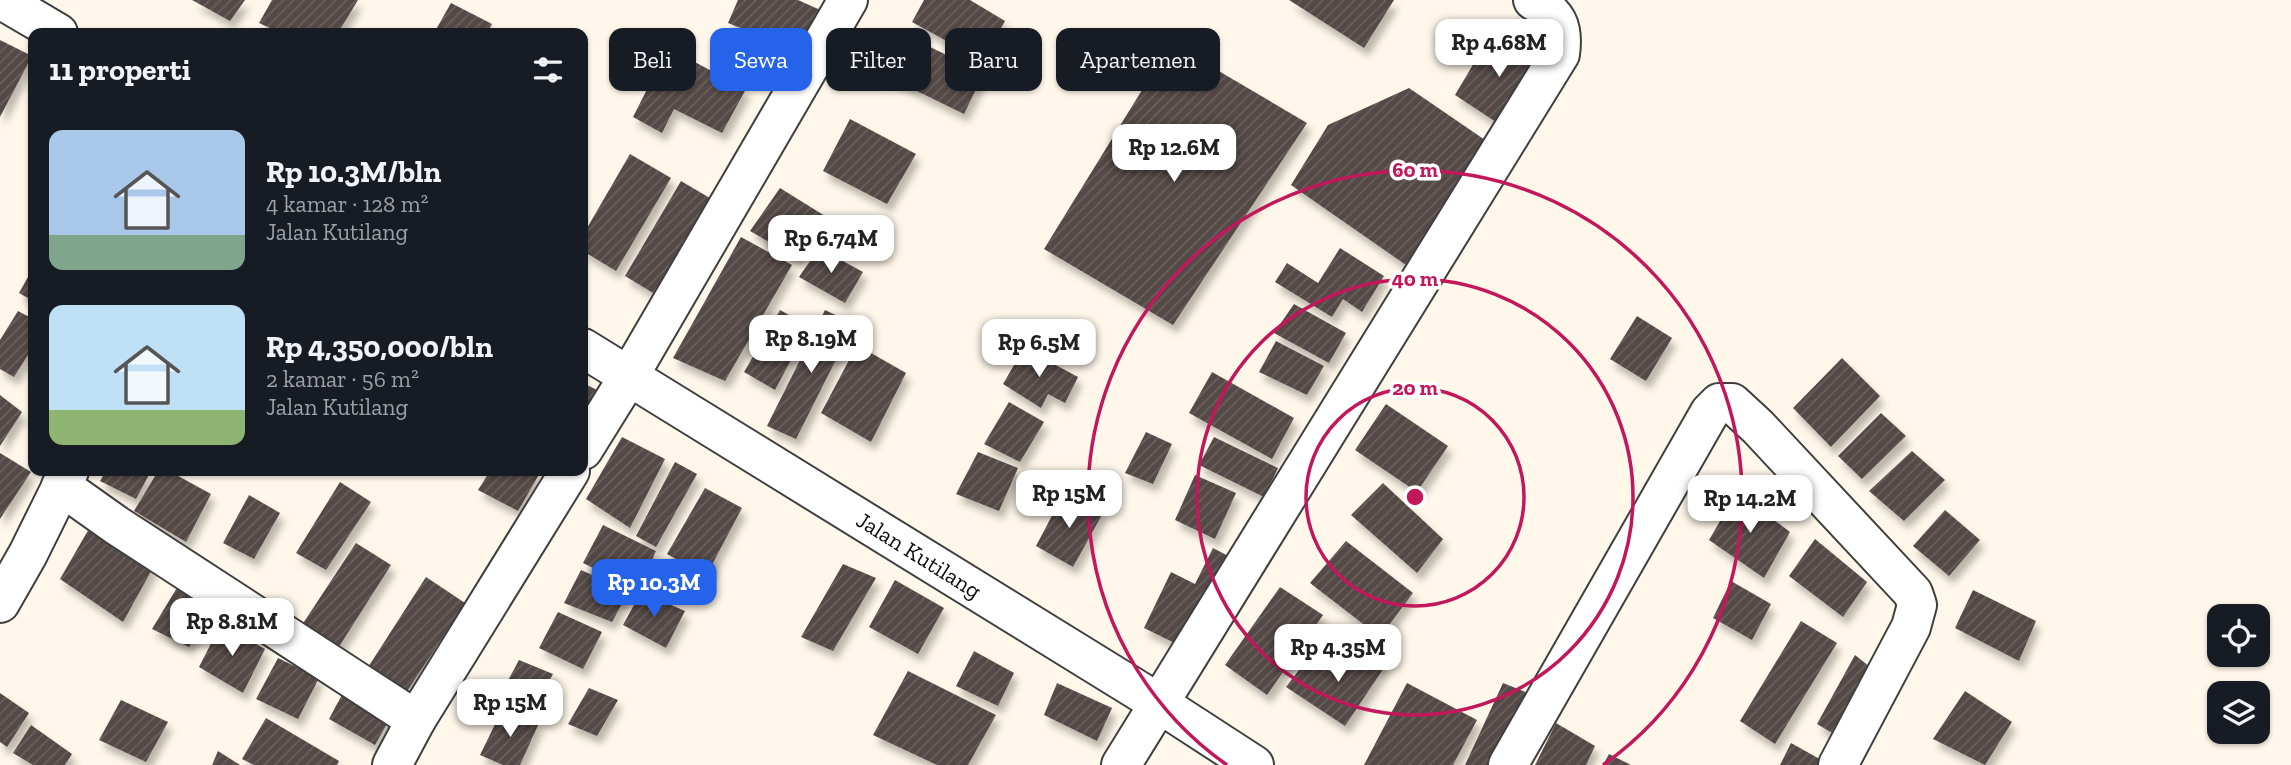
<!DOCTYPE html>
<html lang="id">
<meta charset="utf-8">
<style>
:root{--surface:#171b24;--page:#242831;--text:#f1f3f6;--muted:#9ea1a6;--accent:#2563eb}
body{margin:0;font-family:"Zilla Slab",serif;background:var(--page);color:var(--text);height:100vh;display:flex;flex-direction:column;font-size:26px;white-space:nowrap}
*{box-sizing:border-box;margin:0}
p{font-size:23px;color:var(--muted)}
.icon{flex:none;width:38px;height:38px;fill:none;stroke:currentColor;stroke-width:2;stroke-linecap:round;stroke-linejoin:round}
.map{position:relative;flex:1;overflow:hidden}
.drawer{position:absolute;left:28px;top:28px;width:560px;height:448px;display:flex;flex-direction:column;background:var(--surface);border-radius:14px;box-shadow:0 2px 5px #0004}
.drawer>*{flex:none}
.guide{position:absolute;left:609px;top:28px;width:665px;height:63px;display:flex;gap:14px}
.controls{position:absolute;left:2207px;top:604px;display:grid;gap:14px}
.controls a{display:grid;place-items:center;width:63px;height:63px;border-radius:14px;background:var(--surface);box-shadow:0 2px 5px #0004;font-size:35px}
.price{position:absolute;translate:-50% -60px;padding:0 16px;border-radius:14px;background:#fff;color:#222;font-size:23px;line-height:46px;filter:drop-shadow(0 2px 4px #0008)}
.price::after{content:'';position:absolute;left:50%;top:42px;width:21px;height:16px;margin-left:-10px;background:inherit;clip-path:polygon(0 0,100% 0,50% 100%)}
.price.selected{background:var(--accent);color:#fff}
ul{padding:0;list-style:none}
li{display:flex;align-items:center;gap:21px;height:175px;padding:0 21px}
li span{display:grid;place-items:center;flex:none;width:196px;height:140px;border-radius:14px;color:#555}
li>.icon{margin-inline-start:auto}
span .icon{width:84px;height:84px;fill:#fffc;stroke-width:1}
li b{font-size:30px}
h2{display:flex;justify-content:space-between;align-items:center;height:84px;padding:0 21px;font-size:30px}
.pill{padding:0 24px;border-radius:14px;background:var(--surface);box-shadow:0 2px 5px #0004;font-size:24px;line-height:63px}
.pill.selected{background:var(--accent);color:#fff}
.map>svg:first-child{display:block}
.building{fill:url(#building-hatch);filter:url(#shadow)}
.lines{fill:none;stroke-linecap:round;stroke-linejoin:round}
.street-casing{stroke:#3f3f3f;stroke-width:42}
.street{stroke:#fff;stroke-width:38}
.ring{fill:none;stroke:#c2185b;stroke-width:3.5}
.labels{text-anchor:middle;stroke-width:7;stroke-linejoin:round;paint-order:stroke}
.street-label{font-size:23px;fill:#0c0c0c;stroke:#fff}
.centre{fill:#c2185b;stroke:#fff;stroke-width:3.5}
.ring-label{font-size:21px;text-anchor:middle;font-weight:bold;fill:#c2185b;stroke:#fff;stroke-width:7;stroke-linejoin:round;paint-order:stroke}
</style>
<div class="map">
<svg width="2291" height="765" viewBox="0 0 2291 765">
<defs>
<pattern id="building-hatch" width="6" height="6" patternUnits="userSpaceOnUse" patternTransform="scale(1.75)"><rect width="6" height="6" fill="#554a47"/><path d="M-1 1l2-2M0 6l6-6M5 7l2-2" fill="none" stroke="#68605d"/></pattern>
<filter id="shadow"><feDropShadow dx="4.5" dy="8" stdDeviation="3.5" flood-color="#0004"/></filter>
</defs>
<rect width="100%" height="100%" fill="#fff7ea"/>
<!-- building -->
<g class="building">
<path d="M192 0H245L230 21Z"/>
<path d="M272 0H358L338 33H281L259 23Z"/>
<path d="M738 0H798L827 13 806 54 728 23Z"/>
<path d="M924 0H970L1005 21 983 61 912 22Z"/>
<path d="M1289 0H1394L1364 48Z"/>
<path d="M451 3 492 24 487 33H434Z"/>
<path d="M1493 31 1544 61 1505 128 1455 95Z"/>
<path d="M901 33 984 73 964 114 882 74Z"/>
<path d="M0 40 32 56 0 117Z"/>
<path d="M1171 43 1307 123 1173 325 1044 249Z"/>
<path d="M668 48 746 89 722 133 674 109 662 133 633 117Z"/>
<path d="M1409 88 1485 140 1406 265 1291 185 1328 125Z"/>
<path d="M850 119 916 154 887 204 823 171Z"/>
<path d="M630 154 671 178 616 271 583 251V235Z"/>
<path d="M681 181 720 204 663 299 625 276Z"/>
<path d="M780 188 825 216 798 259 750 231Z"/>
<path d="M741 237 792 265 725 381 673 358Z"/>
<path d="M819 248 863 272 845 303 799 277Z"/>
<path d="M1340 248 1384 276 1362 312 1343 299 1332 317 1275 282 1287 263 1318 283Z"/>
<path d="M33 268V301L19 293Z"/>
<path d="M1294 304 1346 333 1329 363 1274 333Z"/>
<path d="M780 310 809 326 775 390 744 372Z"/>
<path d="M825 310 854 324 796 439 767 426Z"/>
<path d="M18 311 33 319V347L14 377 0 369V340Z"/>
<path d="M1637 316 1672 338 1646 381 1610 359Z"/>
<path d="M1276 341 1324 366 1307 395 1259 372Z"/>
<path d="M857 345 906 373 871 442 821 413Z"/>
<path d="M1024 348 1078 377 1065 403 1048 394 1041 408 1003 384Z"/>
<path d="M1842 358 1880 396 1831 447 1793 408Z"/>
<path d="M1212 372 1294 418 1272 459 1189 413Z"/>
<path d="M583 383 609 396 583 439Z"/>
<path d="M0 395 22 412 0 446Z"/>
<path d="M1009 402 1044 422 1020 462 984 444Z"/>
<path d="M1386 404 1448 446 1417 492 1355 450Z"/>
<path d="M1881 413 1906 436 1862 479 1838 456Z"/>
<path d="M1146 432 1172 444 1153 484 1125 473Z"/>
<path d="M622 437 665 459 630 528 586 499Z"/>
<path d="M1214 437 1278 468 1264 497 1199 465Z"/>
<path d="M1912 451 1945 480 1904 521 1869 491Z"/>
<path d="M978 452 1018 468 999 511 956 494Z"/>
<path d="M0 453 31 472 0 519Z"/>
<path d="M675 462 697 474 656 547 636 536Z"/>
<path d="M106 471H151L136 499 100 481Z"/>
<path d="M158 471H169L211 494 186 542 134 511Z"/>
<path d="M490 471H541L518 511 478 490Z"/>
<path d="M1195 475 1236 493 1215 539 1175 520Z"/>
<path d="M340 482 371 502 326 570 296 553Z"/>
<path d="M1383 483 1443 539 1417 573 1351 515Z"/>
<path d="M705 488 742 508 706 576 667 554Z"/>
<path d="M1737 492 1790 532 1764 578 1709 540Z"/>
<path d="M1064 493 1103 513 1073 567 1036 546Z"/>
<path d="M249 495 280 513 254 559 223 543Z"/>
<path d="M1945 510 1980 540 1949 576 1913 546Z"/>
<path d="M603 525 656 551 639 590 583 563Z"/>
<path d="M90 527 154 566 123 622 60 579Z"/>
<path d="M1815 539 1867 582 1843 617 1789 576Z"/>
<path d="M1346 541 1413 593 1380 637 1310 583Z"/>
<path d="M356 543 391 565 335 653 298 631Z"/>
<path d="M1213 548 1234 559 1189 650 1144 628 1171 572 1195 584Z"/>
<path d="M843 564 876 578 833 651 801 637Z"/>
<path d="M581 570 629 591 612 622 564 603Z"/>
<path d="M426 577 465 603 404 696 365 672Z"/>
<path d="M895 580 944 608 918 654 869 627Z"/>
<path d="M1731 581 1771 604 1752 640 1713 618Z"/>
<path d="M178 586 213 604 189 647 152 629Z"/>
<path d="M1280 587 1323 615 1267 695 1225 665Z"/>
<path d="M1973 590 2036 621 2019 661 1955 628Z"/>
<path d="M641 592 685 611 666 648 623 625Z"/>
<path d="M558 612 602 632 583 669 539 648Z"/>
<path d="M1801 621 1837 643 1775 744 1740 721Z"/>
<path d="M221 624 265 649 243 693 199 667Z"/>
<path d="M1351 644 1386 665 1345 726 1286 687 1308 658 1332 672Z"/>
<path d="M974 651 1014 673 998 706 956 686Z"/>
<path d="M1855 655 1875 671 1839 737 1817 724Z"/>
<path d="M278 658 319 678 298 719 256 699Z"/>
<path d="M519 660 553 674 532 713 497 701Z"/>
<path d="M908 671 996 715 968 765H937L873 735Z"/>
<path d="M1057 683 1112 708 1097 741 1044 715Z"/>
<path d="M1407 683 1477 720 1453 765H1364Z"/>
<path d="M1503 683 1528 693 1493 765H1465Z"/>
<path d="M589 688 618 700 597 736 568 724Z"/>
<path d="M345 689 393 713 375 745 329 719Z"/>
<path d="M1965 691 2012 722 1985 765 1933 739Z"/>
<path d="M0 693 29 713 7 747 0 742Z"/>
<path d="M121 700 168 722 146 762 99 740Z"/>
<path d="M502 710 539 723 520 765H503L480 755Z"/>
<path d="M266 718 339 761 337 765H254L242 759Z"/>
<path d="M1556 723 1595 746 1586 765H1535Z"/>
<path d="M31 725 72 754 65 765H33L13 753Z"/>
<path d="M1791 743 1825 762 1823 765H1780Z"/>
<path d="M218 751 240 765H212Z"/>
<path d="M1609 754 1631 765H1603Z"/>
</g>
<g class="lines">
<!-- street casing -->
<g class="street-casing">
<g id="street">
<path d="M2 0 58 33"/>
<path d="M583 348 1160 704 1254 765"/>
<path d="M583 450 629 376 848 0"/>
<path d="M61 486 116 525 416 720"/>
<path d="M0 603 28 554 69 471"/>
<path d="M392 765 416 720 570 471"/>
<path d="M1121 765 1560 54C1564 26 1557 14 1533 0"/>
<path d="M1508 765 1710 412 1719 403H1732L1758 427 1913 593 1917 605 1911 627 1838 765"/>
</g>
</g>
<!-- street -->
<use href="#street" class="street"/>
</g>
<!-- distance rings -->
<g class="ring">
<circle cx="1415" cy="497" r="109"/>
<circle cx="1415" cy="497" r="218"/>
<path d="M1227 765A327 327 0 1 1 1603 765"/>
</g>
<g class="labels">
<!-- street labels -->
<g class="street-label">
<text transform="translate(919 555) rotate(32)" y="8">Jalan Kutilang</text>
</g>
</g>
<circle cx="1415" cy="497" r="10" class="centre"/>
<g class="ring-label">
<text x="1415" y="177">60 m</text>
<text x="1415" y="286">40 m</text>
<text x="1415" y="395">20 m</text>
</g>
</svg>
<div class="controls">
<a><svg class="icon" aria-label="locate" viewBox="0 0 24 24"><circle cx="12" cy="12" r="6"/><path d="M12 2v4M12 18v4M2 12h4M18 12h4"/></svg></a>
<a><svg class="icon" aria-label="layers" viewBox="0 0 24 24"><path d="M12 4l9 5-9 5-9-5zM3 14l9 5 9-5"/></svg></a>
</div>
<b class="price" style="left:1499px;top:79px">Rp 4.68M</b>
<b class="price" style="left:1174px;top:184px">Rp 12.6M</b>
<b class="price" style="left:831px;top:275px">Rp 6.74M</b>
<b class="price" style="left:811px;top:375px">Rp 8.19M</b>
<b class="price" style="left:1039px;top:379px">Rp 6.5M</b>
<b class="price" style="left:1069px;top:530px">Rp 15M</b>
<b class="price" style="left:1750px;top:535px">Rp 14.2M</b>
<b class="price selected" style="left:654px;top:619px">Rp 10.3M</b>
<b class="price" style="left:232px;top:658px">Rp 8.81M</b>
<b class="price" style="left:1338px;top:684px">Rp 4.35M</b>
<b class="price" style="left:510px;top:739px">Rp 15M</b>
<div class="guide">
<a class="pill">Beli</a>
<a class="pill selected">Sewa</a>
<a class="pill">Filter</a>
<a class="pill">Baru</a>
<a class="pill">Apartemen</a>
</div>
<section class="drawer">
<h2>11 properti<svg class="icon" aria-label="filters" viewBox="0 0 24 24"><path d="M4 7h16M4 17h16"/><circle cx="9" cy="7" r="2"/><circle cx="15" cy="17" r="2"/></svg></h2>
<ul>
<li><span style="background:linear-gradient(#a9c7e8 75%,#7fa58c 0)"><svg class="icon" aria-label="home" viewBox="0 0 24 24"><path d="M3 11l9-7 9 7M6 9v11h12V9"/></svg></span><div><b>Rp 10.3M/bln</b><p>4 kamar · 128 m²</p><p>Jalan Kutilang</p></div></li>
<li><span style="background:linear-gradient(#bfe0f5 75%,#8fb573 0)"><svg class="icon" aria-label="home" viewBox="0 0 24 24"><path d="M3 11l9-7 9 7M6 9v11h12V9"/></svg></span><div><b>Rp 4,350,000/bln</b><p>2 kamar · 56 m²</p><p>Jalan Kutilang</p></div></li>
</ul>
</section>
</div>
